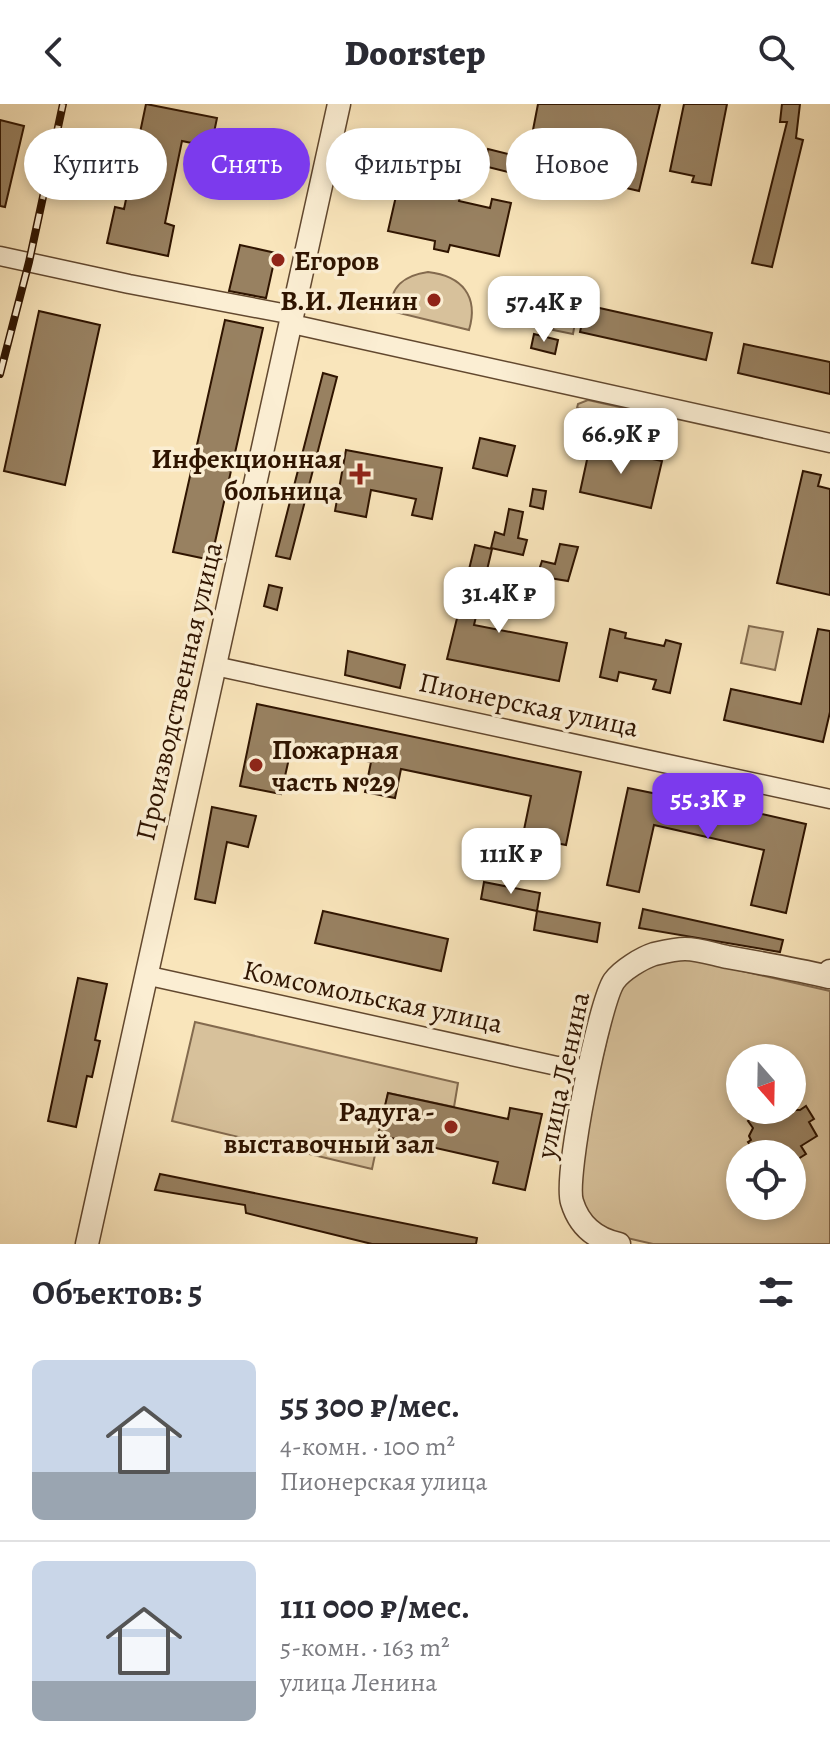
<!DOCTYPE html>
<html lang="ru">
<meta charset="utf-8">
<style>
:root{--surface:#fff;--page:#f7f7f7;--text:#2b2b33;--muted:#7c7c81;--line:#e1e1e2;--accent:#7c3aed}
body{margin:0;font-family:Alegreya,serif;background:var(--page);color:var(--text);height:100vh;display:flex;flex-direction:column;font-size:30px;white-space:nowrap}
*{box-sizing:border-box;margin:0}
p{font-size:26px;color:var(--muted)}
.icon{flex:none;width:44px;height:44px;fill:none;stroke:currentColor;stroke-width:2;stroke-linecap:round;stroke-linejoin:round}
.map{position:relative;height:1140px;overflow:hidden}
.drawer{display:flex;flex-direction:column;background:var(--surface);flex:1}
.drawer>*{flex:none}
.hud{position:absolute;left:24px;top:24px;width:782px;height:72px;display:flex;gap:16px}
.needle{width:52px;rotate:160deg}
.controls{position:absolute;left:726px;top:940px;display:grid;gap:16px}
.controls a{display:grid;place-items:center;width:80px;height:80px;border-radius:50%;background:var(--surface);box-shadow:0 4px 12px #0003;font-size:40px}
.price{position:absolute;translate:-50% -68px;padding:0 18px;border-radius:16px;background:#fff;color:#222;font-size:26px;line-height:52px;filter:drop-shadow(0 2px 4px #0008)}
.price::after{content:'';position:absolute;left:50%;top:48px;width:24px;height:18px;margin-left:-12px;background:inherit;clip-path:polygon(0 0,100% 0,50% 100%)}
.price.selected{background:var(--accent);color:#fff}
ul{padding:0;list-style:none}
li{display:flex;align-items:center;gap:24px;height:200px;padding:0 32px}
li+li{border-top:2px solid var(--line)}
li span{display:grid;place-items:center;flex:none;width:224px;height:160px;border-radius:12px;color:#555}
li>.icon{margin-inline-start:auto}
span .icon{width:96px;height:96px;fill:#fffc;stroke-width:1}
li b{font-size:34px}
h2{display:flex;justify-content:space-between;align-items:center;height:96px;padding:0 32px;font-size:34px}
.tag{padding:0 28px;border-radius:36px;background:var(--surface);box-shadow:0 4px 12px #0003;font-size:28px;line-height:72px}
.tag.selected{background:var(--accent);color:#fff}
header{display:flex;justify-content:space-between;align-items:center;height:104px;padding:0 32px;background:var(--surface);font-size:36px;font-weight:800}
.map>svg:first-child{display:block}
.green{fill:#d7c19b;stroke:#836a4e;stroke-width:2;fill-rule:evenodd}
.building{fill:#988161;stroke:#2f1400;stroke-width:2}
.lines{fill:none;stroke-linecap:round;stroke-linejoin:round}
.minor-casing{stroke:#62482f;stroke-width:21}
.tertiary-casing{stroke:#62482f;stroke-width:25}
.minor{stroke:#fbeed3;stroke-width:18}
.tertiary{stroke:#fbeed3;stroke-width:22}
.rail-casing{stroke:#2f1400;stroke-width:8}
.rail{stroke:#fbeed3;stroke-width:5;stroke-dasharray:15;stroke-linecap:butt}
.poi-dot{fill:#8f2418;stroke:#fbeed3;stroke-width:3}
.labels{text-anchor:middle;stroke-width:7;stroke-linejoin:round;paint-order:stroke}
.poi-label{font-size:28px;font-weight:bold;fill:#2f1400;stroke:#fbeed3;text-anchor:end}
.street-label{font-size:28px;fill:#2f1400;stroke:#fbeed3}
</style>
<header><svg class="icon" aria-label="back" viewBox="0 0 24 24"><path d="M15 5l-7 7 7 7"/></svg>Doorstep<svg class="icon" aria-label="search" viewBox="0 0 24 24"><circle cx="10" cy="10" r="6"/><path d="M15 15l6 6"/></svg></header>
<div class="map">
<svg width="830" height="1140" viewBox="0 0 830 1140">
<rect width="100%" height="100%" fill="#f9e5bb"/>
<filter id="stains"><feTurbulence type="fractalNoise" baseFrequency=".0025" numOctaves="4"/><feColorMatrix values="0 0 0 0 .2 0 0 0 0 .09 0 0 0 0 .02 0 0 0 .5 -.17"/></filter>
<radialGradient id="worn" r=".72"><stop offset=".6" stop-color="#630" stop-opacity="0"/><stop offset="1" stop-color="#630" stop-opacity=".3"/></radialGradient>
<!-- green -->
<g class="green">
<path d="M428 168C462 172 479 192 469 226L391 207C389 182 406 171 428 168Z"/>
<path d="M559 193 579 196 573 230 553 226Z"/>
<path d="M588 296 669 314V324L577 304 578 300Z"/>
<path d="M749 522 783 528 775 566 741 559Z"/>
<path d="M689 855 830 887V1140H653L614 1131 590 1116 578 1097 579 1052 618 889C640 859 654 859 689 855ZM740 954H792V1006H740ZM740 1050H792V1102H740Z"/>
<path d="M195 918 458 979 454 1003 388 989 372 1065 172 1017Z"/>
</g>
<!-- building -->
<g class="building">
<path d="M146 0 217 14 211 43 182 37 165 119 174 122 168 152 107 139 115 103 124 105Z"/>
<path d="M538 0H660L639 87 622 83 629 56 585 47 581 64 547 57 545 66 533 63 540 33 532 31Z"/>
<path d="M684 0H727L711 81 692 78 694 72 670 67Z"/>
<path d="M782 0H800L796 34 803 36 772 163 752 159 787 18H780Z"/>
<path d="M0 16 24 22 5 103 0 102Z"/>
<path d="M488 45 520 53 516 70 484 62Z"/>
<path d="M402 66 420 70 416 88 445 94 446 88 460 91 459 97 490 104 492 95 511 99 499 152 450 141 448 148 434 145 435 137 388 127Z"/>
<path d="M240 141 276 149 266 194 229 187Z"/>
<path d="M586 201 712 229 706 256 580 228Z"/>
<path d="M39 207 100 221 65 381 4 367Z"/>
<path d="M225 216 263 224 211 456 173 448Z"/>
<path d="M534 230 558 236 555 250 531 244Z"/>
<path d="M744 240 830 258V290L738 269Z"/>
<path d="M323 269 337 273 290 455 276 452Z"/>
<path d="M480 334 515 342 507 372 473 364Z"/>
<path d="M590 342 620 349 621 344 634 347 633 351 662 357 651 404 580 388Z"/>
<path d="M346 346 442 364 432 415 412 411 416 395 371 386 366 413 335 407Z"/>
<path d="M803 367 821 371 818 382 830 385V491L777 479Z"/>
<path d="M533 385 546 387 543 405 530 402Z"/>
<path d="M509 405 523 408 518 434 527 436 523 451 491 444 495 428 504 431Z"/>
<path d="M560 440 578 443 568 477 537 472 542 457 555 460Z"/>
<path d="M475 441 492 445 474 521 567 539 559 577 447 555Z"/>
<path d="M269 481 282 484 277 506 264 502Z"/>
<path d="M610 525 626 529 625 534 664 542 666 536 681 540 670 589 653 585 656 576 619 568 617 577 600 573Z"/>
<path d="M818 525 830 527V608L823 638 724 616 731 585 801 600Z"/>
<path d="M348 547 405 561 400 584 345 571Z"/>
<path d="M257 600 581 668 566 741 546 737 543 750 520 745 531 692 401 665 395 694 365 688 371 658 292 641 281 690 240 682Z"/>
<path d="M628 684 677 694 678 691 806 720 786 809 751 801 764 746 654 721 639 788 607 781Z"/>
<path d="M212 703 256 712 248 743 227 738 215 799 195 795Z"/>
<path d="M484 778 540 789 537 807 481 795Z"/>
<path d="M643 805 783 836 780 848 639 824Z"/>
<path d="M323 807 448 835 441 867 315 839Z"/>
<path d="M537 807 600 819 597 838 534 826Z"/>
<path d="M78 874 107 880 95 936 100 937 92 973 87 972 76 1023 48 1017Z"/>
<path d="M388 989 508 1015 510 1004 542 1010 525 1086 493 1079 498 1058 378 1031Z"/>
<path d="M806 1002 814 1015 809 1018 817 1032 801 1042 806 1050 793 1058 792 1050H756L748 1038 751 1036 749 1032 753 1024 748 1017 759 1010 756 1006H800Z"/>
<path d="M160 1070 477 1134 476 1140H372L246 1109 245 1101 155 1086Z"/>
</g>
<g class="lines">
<!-- minor casing -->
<g class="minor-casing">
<g id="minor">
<path d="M0 152 129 180 293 211"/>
<path d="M292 220 830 339"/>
<path d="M215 562 830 695"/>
<path d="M145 871 557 962 590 966"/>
</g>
</g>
<!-- tertiary casing -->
<g class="tertiary-casing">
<g id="tertiary">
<path d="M87 1140 339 0"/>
<path d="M619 1140C595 1135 579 1121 572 1098 564 1073 599 899 614 877 622 866 642 854 654 850 663 848 676 845 685 845 698 845 713 850 727 853 761 859 795 865 829 873L830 867"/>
</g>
</g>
<!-- minor -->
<use href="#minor" class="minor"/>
<!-- tertiary -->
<use href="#tertiary" class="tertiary"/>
<!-- rail casing -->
<g class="rail-casing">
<path id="rail" d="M0 270 29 158 63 0"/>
</g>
<!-- rail -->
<use href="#rail" class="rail"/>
</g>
<!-- markers -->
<g class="poi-dot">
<circle cx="278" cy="156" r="8"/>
<circle cx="434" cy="196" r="8"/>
<path d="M356 358h8v8h8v8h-8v8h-8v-8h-8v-8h8z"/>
<circle cx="256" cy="661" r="8"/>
<circle cx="451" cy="1023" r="8"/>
</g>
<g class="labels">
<!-- poi labels -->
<g class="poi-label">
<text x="294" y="166" text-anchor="start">Егоров</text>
<text x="418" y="206">В.И. Ленин</text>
<text x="342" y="364">Инфекционная<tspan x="342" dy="32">больница</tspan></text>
<text x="272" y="655" text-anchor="start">Пожарная<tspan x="272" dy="32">часть №29</tspan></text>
<text x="435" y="1017">Радуга -<tspan x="435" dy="32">выставочный зал</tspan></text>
</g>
<!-- street labels -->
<g class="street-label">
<text transform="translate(178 587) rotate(-77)" y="10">Производственная улица</text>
<text transform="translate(529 600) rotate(12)" y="10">Пионерская улица</text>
<text transform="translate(373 892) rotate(12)" y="10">Комсомольская улица</text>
<text transform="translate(562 971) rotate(-78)" y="10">улица Ленина</text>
</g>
</g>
<rect width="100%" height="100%" filter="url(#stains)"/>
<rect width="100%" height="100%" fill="url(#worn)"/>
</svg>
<div class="controls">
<a><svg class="needle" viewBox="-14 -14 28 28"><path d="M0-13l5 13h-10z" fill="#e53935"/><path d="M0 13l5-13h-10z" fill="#7c7c81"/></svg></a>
<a><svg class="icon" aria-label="locate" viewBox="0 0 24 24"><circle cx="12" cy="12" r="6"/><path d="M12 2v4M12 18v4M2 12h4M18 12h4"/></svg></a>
</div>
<b class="price" style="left:544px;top:240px">57.4K ₽</b>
<b class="price" style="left:621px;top:372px">66.9K ₽</b>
<b class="price" style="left:499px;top:531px">31.4K ₽</b>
<b class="price selected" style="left:708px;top:737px">55.3K ₽</b>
<b class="price" style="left:511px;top:792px">111K ₽</b>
<div class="hud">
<a class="tag">Купить</a>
<a class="tag selected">Снять</a>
<a class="tag">Фильтры</a>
<a class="tag">Новое</a>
</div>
</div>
<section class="drawer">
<h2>Объектов: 5<svg class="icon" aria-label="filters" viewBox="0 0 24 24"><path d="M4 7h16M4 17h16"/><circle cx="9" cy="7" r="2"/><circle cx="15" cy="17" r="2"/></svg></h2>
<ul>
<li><span style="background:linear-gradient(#c9d6e8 70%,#9aa5b1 0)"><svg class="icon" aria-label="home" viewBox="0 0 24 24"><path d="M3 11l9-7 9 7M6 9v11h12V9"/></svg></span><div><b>55 300 ₽/мес.</b><p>4-комн. · 100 m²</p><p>Пионерская улица</p></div></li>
<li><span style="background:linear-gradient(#c9d6e8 75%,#9aa5b1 0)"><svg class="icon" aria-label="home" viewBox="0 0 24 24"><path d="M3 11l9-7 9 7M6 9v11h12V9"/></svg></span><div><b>111 000 ₽/мес.</b><p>5-комн. · 163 m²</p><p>улица Ленина</p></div></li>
</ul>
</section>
